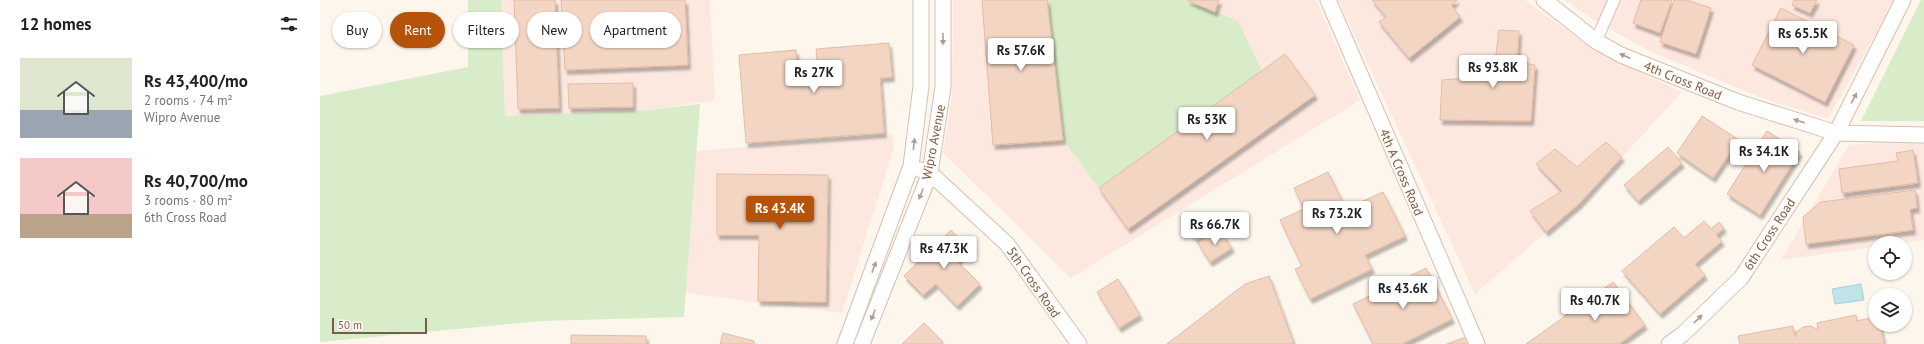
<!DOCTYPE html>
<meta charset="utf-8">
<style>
:root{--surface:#fff;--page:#f6f6f6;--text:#222;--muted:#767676;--accent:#b45309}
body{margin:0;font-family:"PT Sans",sans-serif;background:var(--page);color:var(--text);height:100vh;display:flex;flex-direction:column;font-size:15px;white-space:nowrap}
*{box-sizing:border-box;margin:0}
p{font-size:13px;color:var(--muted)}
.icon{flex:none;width:22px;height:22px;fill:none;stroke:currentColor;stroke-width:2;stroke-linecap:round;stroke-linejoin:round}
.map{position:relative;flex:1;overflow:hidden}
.sheet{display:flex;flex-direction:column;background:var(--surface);width:320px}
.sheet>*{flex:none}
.banner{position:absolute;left:12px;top:12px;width:380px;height:36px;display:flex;gap:8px}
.fabs{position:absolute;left:1548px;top:236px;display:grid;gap:8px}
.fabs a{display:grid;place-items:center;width:44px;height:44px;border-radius:50%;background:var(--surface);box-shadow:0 1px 3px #0004;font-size:20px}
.scale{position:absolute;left:12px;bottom:10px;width:95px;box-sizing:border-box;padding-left:4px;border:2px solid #7a5c4d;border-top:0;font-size:11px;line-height:14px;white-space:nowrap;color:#7a5c4d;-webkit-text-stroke:3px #fffaf3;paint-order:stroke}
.price{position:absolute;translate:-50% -34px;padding:0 9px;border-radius:4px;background:#fff;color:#222;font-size:13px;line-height:26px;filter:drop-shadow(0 1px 2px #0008)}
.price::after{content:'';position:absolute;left:50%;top:24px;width:12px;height:9px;margin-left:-6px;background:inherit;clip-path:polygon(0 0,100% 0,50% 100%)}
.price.current{background:var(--accent);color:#fff}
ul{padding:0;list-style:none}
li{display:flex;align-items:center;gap:12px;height:100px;padding:0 20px}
li span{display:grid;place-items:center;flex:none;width:112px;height:80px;border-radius:0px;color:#555}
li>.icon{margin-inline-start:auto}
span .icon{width:48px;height:48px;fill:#fffc;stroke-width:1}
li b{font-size:17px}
h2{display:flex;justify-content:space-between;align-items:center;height:48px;padding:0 20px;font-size:17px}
.chip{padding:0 14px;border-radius:18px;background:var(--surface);box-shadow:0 1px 3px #0004;font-size:14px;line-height:36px}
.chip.current{background:var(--accent);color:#fff}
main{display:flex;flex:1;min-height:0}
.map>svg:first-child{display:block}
.commercial{fill:#fde8e0}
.green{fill:#d8ecc9}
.water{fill:#bfe3e8;stroke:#a5d3da}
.building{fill:#f3d5c3;stroke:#e6bba3;filter:url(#shadow)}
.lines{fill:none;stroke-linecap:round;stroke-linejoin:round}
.street-casing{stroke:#d1beb0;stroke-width:13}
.secondary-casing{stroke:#d6c0b0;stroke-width:17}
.street{stroke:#fff;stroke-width:11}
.secondary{stroke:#fff;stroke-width:15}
.oneway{fill:#af9d94}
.labels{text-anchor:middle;stroke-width:4;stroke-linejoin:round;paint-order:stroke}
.street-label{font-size:13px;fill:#7a5c4d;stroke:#fffaf3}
</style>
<main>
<section class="sheet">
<h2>12 homes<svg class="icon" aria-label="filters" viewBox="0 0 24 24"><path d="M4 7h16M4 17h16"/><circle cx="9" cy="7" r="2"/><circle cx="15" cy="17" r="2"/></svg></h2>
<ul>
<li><span style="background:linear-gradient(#dfe7d0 65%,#9aa5b1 0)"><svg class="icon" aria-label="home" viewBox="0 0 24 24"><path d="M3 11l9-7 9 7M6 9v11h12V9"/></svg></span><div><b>Rs 43,400/mo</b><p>2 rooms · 74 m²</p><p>Wipro Avenue</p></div></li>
<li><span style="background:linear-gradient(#f6c9c9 70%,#b9a48a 0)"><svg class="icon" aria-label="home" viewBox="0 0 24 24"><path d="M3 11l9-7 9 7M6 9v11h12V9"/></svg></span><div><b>Rs 40,700/mo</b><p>3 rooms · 80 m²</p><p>6th Cross Road</p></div></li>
</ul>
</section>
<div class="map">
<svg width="1604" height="344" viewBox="0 0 1604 344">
<defs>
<filter id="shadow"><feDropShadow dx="2.5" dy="4.5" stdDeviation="1" flood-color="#0004"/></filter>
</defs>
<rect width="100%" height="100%" fill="#fdf6ec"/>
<!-- commercial -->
<g class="commercial">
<path d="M181 0H390L395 100 330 110 185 116Z"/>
<path d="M633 0H996L1040 100 751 278 623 153 632 95Z"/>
<path d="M1018 0H1205L1272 49 1362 92 1259 204 1155 294Z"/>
<path d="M1245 0H1575L1508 119 1442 98 1329 51 1277 22Z"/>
<path d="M573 135 574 147 522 313 366 293 376 151Z"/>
<path d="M1580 141H1604V240L1582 243H1555V247L1461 260 1529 145Z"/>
</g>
<!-- green -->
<g class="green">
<path d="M148 0H181L185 116 330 110 380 104 364 317 222 321 0 342V96L148 67Z"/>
<path d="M727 0H867L918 21 942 71 779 188 743 140Z"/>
<path d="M1601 0H1604V121H1541Z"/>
</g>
<!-- water -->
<path class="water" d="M1541 284 1544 300 1515 304 1512 289Z"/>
<!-- building -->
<g class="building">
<path d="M194 0H235L239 108 198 109Z"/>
<path d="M241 0H365L368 65 245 70Z"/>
<path d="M662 0H727L743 140 673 145Z"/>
<path d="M867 0H899L895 12Z"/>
<path d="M1052 0H1137L1131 5 1140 17 1089 58 1059 22 1066 17Z"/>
<path d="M1321 0H1352L1340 33 1313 23Z"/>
<path d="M1354 0H1366L1391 8 1376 54 1340 42Z"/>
<path d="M1474 0H1497L1490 13 1472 5Z"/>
<path d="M1461 8 1534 45 1505 102 1432 65Z"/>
<path d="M1179 30 1199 31 1197 62 1215 65 1211 121 1120 120 1122 80 1159 77 1175 62Z"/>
<path d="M569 43 572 77 560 78 564 133 426 143 419 55 476 50 477 71 498 69 496 49Z"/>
<path d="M965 54 995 95 808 229 779 188Z"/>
<path d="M313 83V107L249 108 248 84Z"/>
<path d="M1382 116 1419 140 1393 178 1357 153Z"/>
<path d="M1447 131 1480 152 1440 215 1407 194Z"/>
<path d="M1286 142 1302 157 1259 204 1226 232 1210 211 1242 191 1216 164 1235 149 1257 167Z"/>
<path d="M1348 147 1362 163 1318 201 1304 185Z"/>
<path d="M1593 150 1598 183 1522 193 1519 169 1578 161 1576 153Z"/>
<path d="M1008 172 1026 209 1063 192 1085 236 1045 255 1052 269 990 299 975 269 982 266 960 220 984 209 974 188Z"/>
<path d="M397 174 508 175 506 302 438 301 439 235H397Z"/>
<path d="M1595 190 1597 208 1590 209 1593 230 1486 244 1483 217 1501 202Z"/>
<path d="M891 215 898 227 877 241 869 229Z"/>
<path d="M1384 221 1391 229 1399 222 1404 228 1396 235 1402 241 1375 264 1385 275 1340 314 1302 271 1354 227 1364 238Z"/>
<path d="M899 229 912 248 890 262 878 243Z"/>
<path d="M631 230 649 249 637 261 660 284 637 306 616 284 603 295 584 276Z"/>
<path d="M1106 268 1132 319 1082 344H1053L1033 304Z"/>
<path d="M949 276 974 344H847L925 284Z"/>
<path d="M798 279 820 315 799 328 777 292Z"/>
<path d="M1293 282 1325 325 1299 344H1206Z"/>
<path d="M1536 315 1537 321 1555 317V325H1560L1564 344H1420L1418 336 1473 326 1475 337 1478 331 1483 327 1491 326 1498 330 1497 323Z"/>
<path d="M604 323 623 342 620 344H582Z"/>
<path d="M403 333 434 341V344H400Z"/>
<path d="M251 335 326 336V344H251Z"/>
<path d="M1149 336 1152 344H1127Z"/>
</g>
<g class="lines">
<!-- street casing -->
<g class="street-casing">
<path id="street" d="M1276 41 1294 0"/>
</g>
<!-- secondary casing -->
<g class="secondary-casing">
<g id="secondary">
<path d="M1008 0 1157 344"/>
<path d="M1224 0 1276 41 1301 55 1418 102 1516 133 1604 135"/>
<path d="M601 170 610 173 687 244 759 344"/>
<path d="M525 344 591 166 601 86V0"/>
<path d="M542 344 610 173 623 87V0"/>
<path d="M1349 344 1363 334 1421 278 1516 133 1583 0"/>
</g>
</g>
<!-- street -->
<use href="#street" class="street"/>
<!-- secondary -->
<use href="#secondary" class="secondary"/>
</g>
<!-- one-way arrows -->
<defs><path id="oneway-solid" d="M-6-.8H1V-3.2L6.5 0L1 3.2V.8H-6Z"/></defs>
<g class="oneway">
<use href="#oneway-solid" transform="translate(623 39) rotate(90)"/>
<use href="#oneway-solid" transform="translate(1305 56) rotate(-156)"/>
<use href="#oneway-solid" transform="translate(1534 98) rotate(-63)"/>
<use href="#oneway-solid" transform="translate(1479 121) rotate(-163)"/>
<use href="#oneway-solid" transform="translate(594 144) rotate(-83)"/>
<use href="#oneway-solid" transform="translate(601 194) rotate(112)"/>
<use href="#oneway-solid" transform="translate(554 267) rotate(-70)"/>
<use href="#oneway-solid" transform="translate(553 315) rotate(112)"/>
<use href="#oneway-solid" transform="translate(1378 319) rotate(-44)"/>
</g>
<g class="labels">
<!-- street labels -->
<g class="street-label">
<text transform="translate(1363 80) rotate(22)" y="5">4th Cross Road</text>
<text transform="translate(613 142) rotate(-79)" y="5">Wipro Avenue</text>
<text transform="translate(1082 172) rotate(67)" y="5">4th A Cross Road</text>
<text transform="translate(1449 234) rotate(-57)" y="5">6th Cross Road</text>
<text transform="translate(714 282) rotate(55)" y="5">5th Cross Road</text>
</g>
</g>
</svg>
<div class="fabs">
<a><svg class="icon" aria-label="locate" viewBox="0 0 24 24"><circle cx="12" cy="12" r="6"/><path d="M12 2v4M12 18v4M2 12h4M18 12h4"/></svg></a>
<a><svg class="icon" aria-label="layers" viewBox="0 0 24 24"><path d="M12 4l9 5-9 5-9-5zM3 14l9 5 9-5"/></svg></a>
</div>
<div class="scale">50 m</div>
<b class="price" style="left:1483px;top:55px">Rs 65.5K</b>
<b class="price" style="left:701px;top:72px">Rs 57.6K</b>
<b class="price" style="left:1173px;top:89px">Rs 93.8K</b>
<b class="price" style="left:494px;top:94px">Rs 27K</b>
<b class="price" style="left:887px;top:141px">Rs 53K</b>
<b class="price" style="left:1444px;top:173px">Rs 34.1K</b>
<b class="price current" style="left:460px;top:230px">Rs 43.4K</b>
<b class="price" style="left:1017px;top:235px">Rs 73.2K</b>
<b class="price" style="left:895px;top:246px">Rs 66.7K</b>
<b class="price" style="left:624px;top:270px">Rs 47.3K</b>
<b class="price" style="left:1083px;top:310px">Rs 43.6K</b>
<b class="price" style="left:1275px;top:322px">Rs 40.7K</b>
<div class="banner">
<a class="chip">Buy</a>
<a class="chip current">Rent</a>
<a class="chip">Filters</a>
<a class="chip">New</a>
<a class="chip">Apartment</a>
</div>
</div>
</main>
